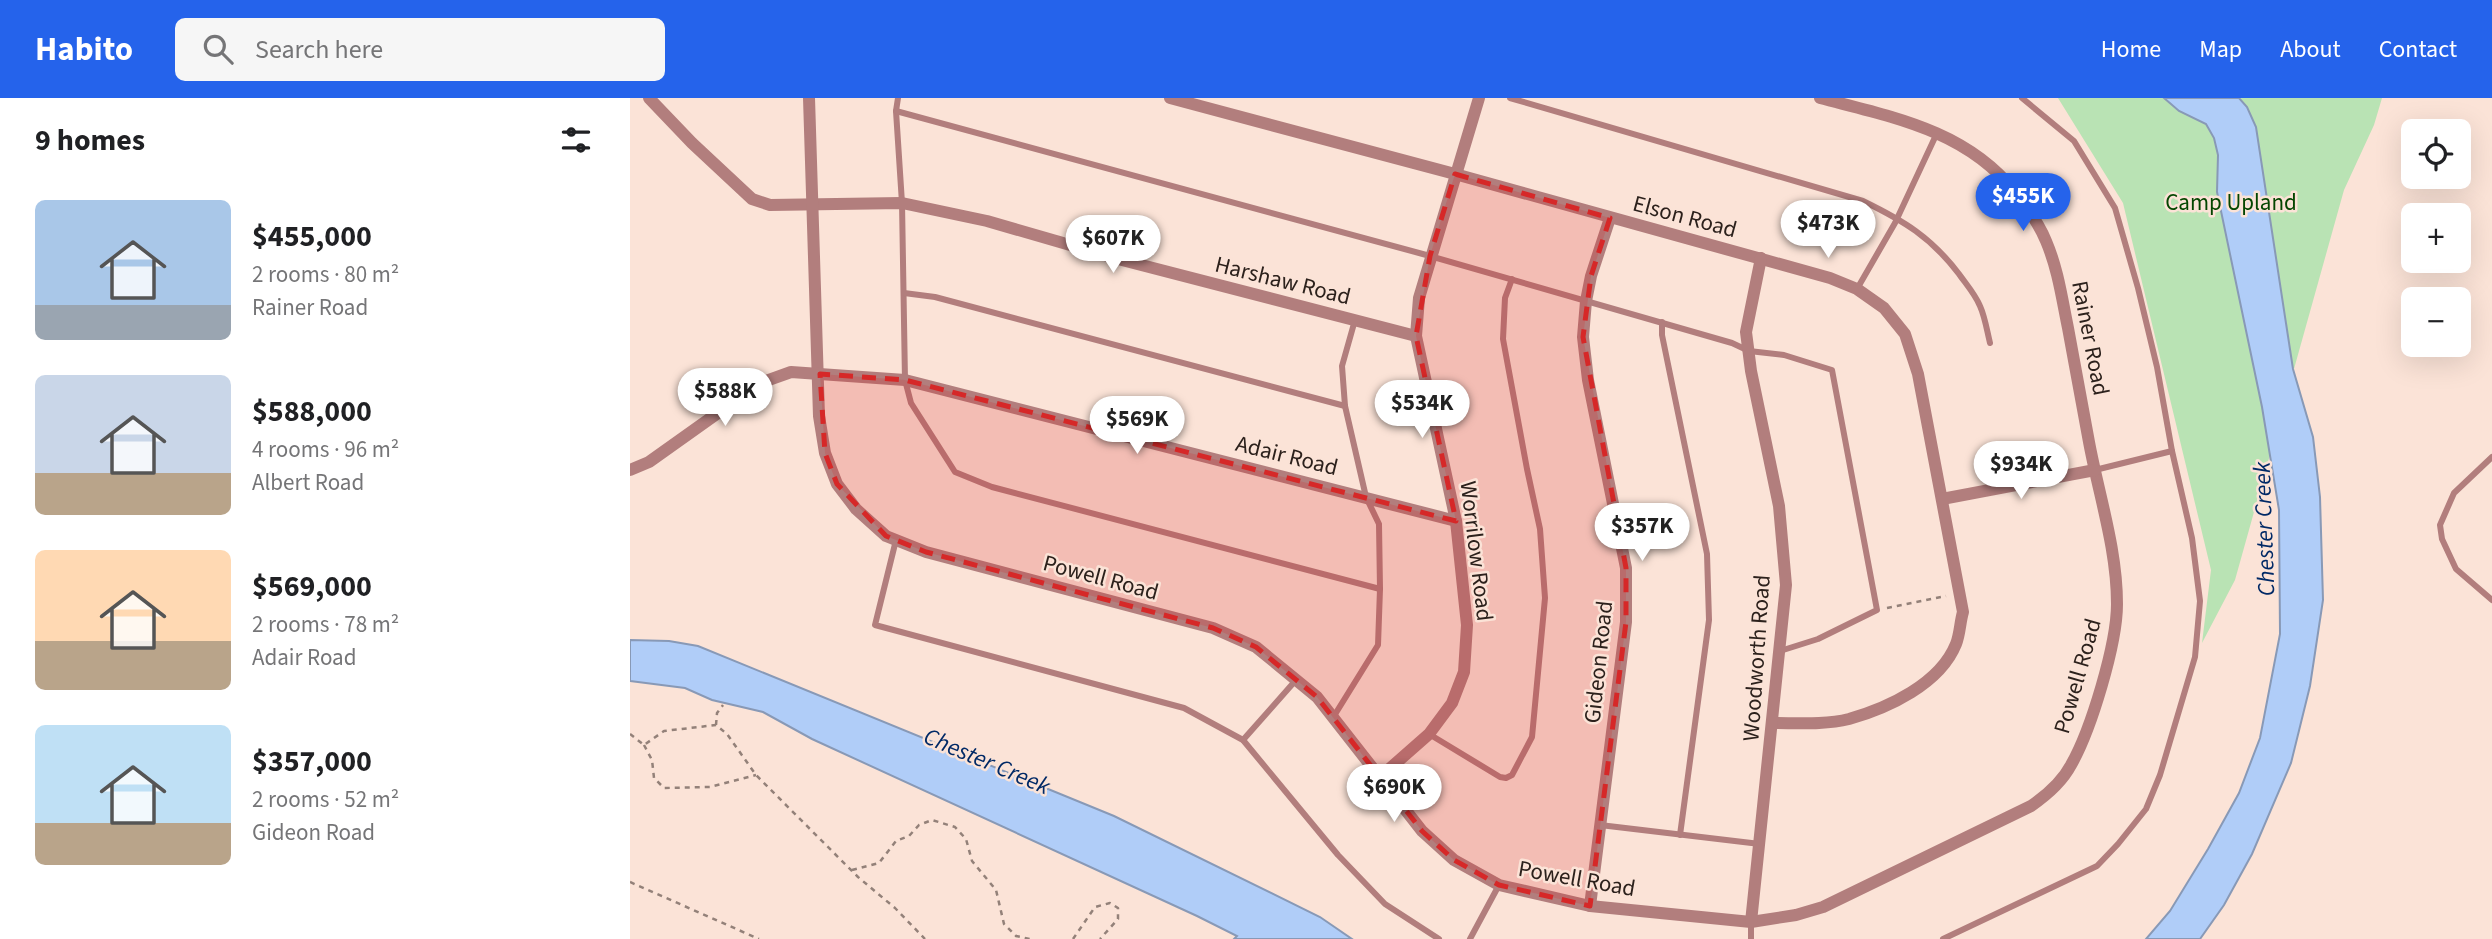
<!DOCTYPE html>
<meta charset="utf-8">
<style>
:root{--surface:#fff;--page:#f6f6f6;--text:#202124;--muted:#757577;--accent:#2563eb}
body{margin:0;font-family:"Source Sans 3",sans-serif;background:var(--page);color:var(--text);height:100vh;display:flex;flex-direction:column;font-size:26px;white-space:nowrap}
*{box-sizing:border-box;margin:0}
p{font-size:23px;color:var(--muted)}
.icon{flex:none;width:38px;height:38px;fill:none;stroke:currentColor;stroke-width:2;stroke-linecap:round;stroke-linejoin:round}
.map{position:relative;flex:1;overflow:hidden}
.details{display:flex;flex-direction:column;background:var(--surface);width:630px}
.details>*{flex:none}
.controls{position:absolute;left:1771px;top:21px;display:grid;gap:14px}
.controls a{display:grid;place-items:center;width:70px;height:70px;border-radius:10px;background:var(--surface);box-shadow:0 7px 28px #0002;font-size:35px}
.price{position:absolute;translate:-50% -60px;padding:0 16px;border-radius:24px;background:#fff;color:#222;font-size:23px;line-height:46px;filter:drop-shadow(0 2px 4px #0008)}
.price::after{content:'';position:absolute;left:50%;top:42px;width:21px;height:16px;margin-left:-10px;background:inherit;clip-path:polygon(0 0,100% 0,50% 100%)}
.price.on{background:var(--accent);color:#fff}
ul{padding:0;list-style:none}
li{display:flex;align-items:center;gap:21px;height:175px;padding:0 35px}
li span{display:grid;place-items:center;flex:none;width:196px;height:140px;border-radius:10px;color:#555}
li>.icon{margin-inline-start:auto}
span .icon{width:84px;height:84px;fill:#fffc;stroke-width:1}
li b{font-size:30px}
h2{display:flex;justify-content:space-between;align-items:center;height:84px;padding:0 35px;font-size:30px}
header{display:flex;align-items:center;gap:42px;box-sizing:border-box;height:98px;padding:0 35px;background:var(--accent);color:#fff}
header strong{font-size:33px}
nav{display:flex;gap:38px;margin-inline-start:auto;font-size:24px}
.search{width:490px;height:63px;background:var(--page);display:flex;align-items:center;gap:18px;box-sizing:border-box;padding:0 24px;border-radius:10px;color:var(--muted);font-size:26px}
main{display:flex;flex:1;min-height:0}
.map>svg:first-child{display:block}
.green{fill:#b9e3b4}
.water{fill:#b0cdf8;stroke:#8899b6;stroke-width:2}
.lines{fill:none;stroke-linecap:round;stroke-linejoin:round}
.path{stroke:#938179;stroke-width:2.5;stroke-dasharray:5 5;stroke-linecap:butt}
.lane{stroke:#b27e7d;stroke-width:6}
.street{stroke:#b27e7d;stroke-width:12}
.marked{fill:#d62828;fill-opacity:0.2;stroke:#d62828;stroke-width:5;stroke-dasharray:14 9;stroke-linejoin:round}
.labels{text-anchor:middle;stroke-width:5;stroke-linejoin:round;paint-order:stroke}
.park-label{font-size:23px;fill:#044600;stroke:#fbe3d7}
.street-label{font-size:23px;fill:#2c211c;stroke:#fbe3d7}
.water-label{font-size:24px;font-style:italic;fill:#002966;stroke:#fbe3d7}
</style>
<header>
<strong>Habito</strong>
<div class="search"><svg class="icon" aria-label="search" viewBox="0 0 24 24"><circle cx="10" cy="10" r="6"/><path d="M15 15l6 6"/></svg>Search here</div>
<nav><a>Home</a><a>Map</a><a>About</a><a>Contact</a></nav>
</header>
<main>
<section class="details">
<h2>9 homes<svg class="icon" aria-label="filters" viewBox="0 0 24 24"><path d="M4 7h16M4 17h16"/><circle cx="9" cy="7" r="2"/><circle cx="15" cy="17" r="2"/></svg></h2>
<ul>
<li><span style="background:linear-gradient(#a9c7e8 75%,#9aa5b1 0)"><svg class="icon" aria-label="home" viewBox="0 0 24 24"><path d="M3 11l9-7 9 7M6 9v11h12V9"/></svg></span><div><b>$455,000</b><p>2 rooms · 80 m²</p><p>Rainer Road</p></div></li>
<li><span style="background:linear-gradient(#c9d6e8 70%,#b9a48a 0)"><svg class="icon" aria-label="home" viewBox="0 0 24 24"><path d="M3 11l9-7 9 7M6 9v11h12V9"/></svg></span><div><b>$588,000</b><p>4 rooms · 96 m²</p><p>Albert Road</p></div></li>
<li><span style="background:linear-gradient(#ffd9b3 65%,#b9a48a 0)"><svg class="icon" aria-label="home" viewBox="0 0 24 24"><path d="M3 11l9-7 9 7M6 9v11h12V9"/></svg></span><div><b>$569,000</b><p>2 rooms · 78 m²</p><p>Adair Road</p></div></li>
<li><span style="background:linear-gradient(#bfe0f5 70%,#b9a48a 0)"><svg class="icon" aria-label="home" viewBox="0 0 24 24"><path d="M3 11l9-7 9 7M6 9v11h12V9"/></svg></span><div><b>$357,000</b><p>2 rooms · 52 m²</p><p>Gideon Road</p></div></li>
</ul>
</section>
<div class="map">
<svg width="1862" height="841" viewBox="0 0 1862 841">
<rect width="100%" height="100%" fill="#fbe3d7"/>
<!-- green -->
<path class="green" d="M1428 0H1752L1744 27 1714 92 1605 482 1572 545 1581 472 1493 105Z"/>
<!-- water -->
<g class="water">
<path d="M1534 0H1609L1617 9 1626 29 1663 271 1683 339 1690 399 1693 502 1680 588 1661 665 1622 756 1594 807 1570 841H1516L1540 813 1578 751 1609 695 1630 640 1650 536 1649 412 1632 309 1587 94 1588 57 1584 40 1576 26 1549 13Z"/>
<path d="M0 542 39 543 68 548 484 718 690 819 722 841H604L607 838 567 818 182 641 133 614 82 602 55 590 0 583Z"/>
</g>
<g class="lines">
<!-- path -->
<g class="path">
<path d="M1257 510 1316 498"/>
<path d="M86 627 87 615 93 607"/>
<path d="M0 636 14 647 34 633 86 627 97 636 126 677 228 779 265 810 295 841"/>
<path d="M14 647 22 662 24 680 34 690 80 689 126 677"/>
<path d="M222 772 249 765 266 743 279 738 289 727 302 722 325 729 336 741 342 763 366 792 374 826 386 838 400 841"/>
<path d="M0 784 129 841"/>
<path d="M443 841 465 809 480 805 488 810V821L470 841"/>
</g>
<!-- lane -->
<g class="lane">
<path d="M268 0 266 13 272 105 275 282 281 305 325 374 362 389 750 491"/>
<path d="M880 0 1233 103C1274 123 1301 139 1329 176 1336 186 1345 196 1350 208 1355 219 1357 233 1360 245"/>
<path d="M266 13 800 158 1102 245 1119 253 1154 257 1202 272 1247 512 1188 541 1150 553"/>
<path d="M1227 191 1265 125 1307 35"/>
<path d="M274 195 305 199 715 308"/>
<path d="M1032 224V237L1077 456 1079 522 1050 737"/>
<path d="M1862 359 1824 395 1810 427 1812 441 1826 471 1862 502"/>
<path d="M1465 372 1542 353"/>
<path d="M266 442 245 527 554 610 613 642 708 757 755 806 809 841"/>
<path d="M704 618 748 547 750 491 749 426 736 399 715 308 712 268 725 222"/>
<path d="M799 636 870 679 876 680 882 677 902 639 915 500 910 431 897 371 873 241 875 200 882 181"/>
<path d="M613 642 666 582"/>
<path d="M970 727 1130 746"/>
<path d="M1121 824V841"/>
<path d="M840 841 869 787"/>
<path d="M1313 841 1467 768 1488 746 1516 711 1530 677 1565 559 1570 503 1562 440 1542 353 1527 269 1508 190 1485 110 1444 43 1392 0"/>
</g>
<!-- street -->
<g class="street">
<path d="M19 0 62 45 122 101 140 107 272 105 357 123 492 162 786 238"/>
<path d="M179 0 189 318 195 355 207 386 226 411 256 438 296 454 583 530 626 549 687 599 792 733 824 762 869 787 960 808 1121 824 1166 817 1193 809 1401 708C1417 697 1432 684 1441 667 1461 632 1487 546 1487 506 1487 451 1469 398 1459 344 1452 306 1445 268 1438 230 1432 201 1428 171 1416 143 1409 126 1397 109 1385 94 1336 32 1262 19 1190 0"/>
<path d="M540 0 825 76 1200 180 1227 191 1254 210 1275 236 1288 276 1333 514C1330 524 1330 536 1326 546 1310 586 1258 610 1219 621 1195 627 1168 625 1143 625"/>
<path d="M0 372 19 364 130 285 161 274 275 282 826 423"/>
<path d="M1312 401 1465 372"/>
<path d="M749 680 799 636 822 605 834 574 837 527 826 423 786 238 789 200 849 0"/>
<path d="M960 808 996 524V470L958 282 953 239 956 203 961 178 980 120"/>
<path d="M1121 824 1156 487 1149 408 1121 273 1116 234 1131 160"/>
</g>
</g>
<!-- marked area -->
<path class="marked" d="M825 76 980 120 961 178 953 239 996 470V524L960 808 869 787 824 762 792 733 687 599 626 549 583 530 296 454 256 438 207 386 195 355 190 276 275 282 826 423 786 238 800 158Z"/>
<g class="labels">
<!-- park labels -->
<g class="park-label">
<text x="1601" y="112">Camp Upland</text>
</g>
<!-- street labels -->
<g class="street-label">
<text transform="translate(1055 118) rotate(15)" y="8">Elson Road</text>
<text transform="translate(653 182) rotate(14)" y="8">Harshaw Road</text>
<text transform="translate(1461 240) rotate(79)" y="8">Rainer Road</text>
<text transform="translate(657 357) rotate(14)" y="8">Adair Road</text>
<text transform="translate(847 453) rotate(83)" y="8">Worrilow Road</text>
<text transform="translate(471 479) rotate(15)" y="8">Powell Road</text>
<text transform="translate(1126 560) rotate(-86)" y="8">Woodworth Road</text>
<text transform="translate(968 564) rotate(-84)" y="8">Gideon Road</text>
<text transform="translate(1447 578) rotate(-74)" y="8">Powell Road</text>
<text transform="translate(947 780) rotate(10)" y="8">Powell Road</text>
</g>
<!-- water labels -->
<g class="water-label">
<text transform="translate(1634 431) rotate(-92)" y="8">Chester Creek</text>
<text transform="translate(357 663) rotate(23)" y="8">Chester Creek</text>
</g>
</g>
</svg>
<div class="controls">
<a><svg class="icon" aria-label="locate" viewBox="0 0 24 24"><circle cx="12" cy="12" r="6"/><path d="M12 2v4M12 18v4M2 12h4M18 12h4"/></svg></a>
<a>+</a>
<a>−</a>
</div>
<b class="price on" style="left:1393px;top:135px">$455K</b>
<b class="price" style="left:1198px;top:162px">$473K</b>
<b class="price" style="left:483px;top:177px">$607K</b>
<b class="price" style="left:95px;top:330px">$588K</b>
<b class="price" style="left:792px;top:342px">$534K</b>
<b class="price" style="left:507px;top:358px">$569K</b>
<b class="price" style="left:1391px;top:403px">$934K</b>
<b class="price" style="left:1012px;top:465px">$357K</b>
<b class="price" style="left:764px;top:726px">$690K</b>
</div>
</main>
